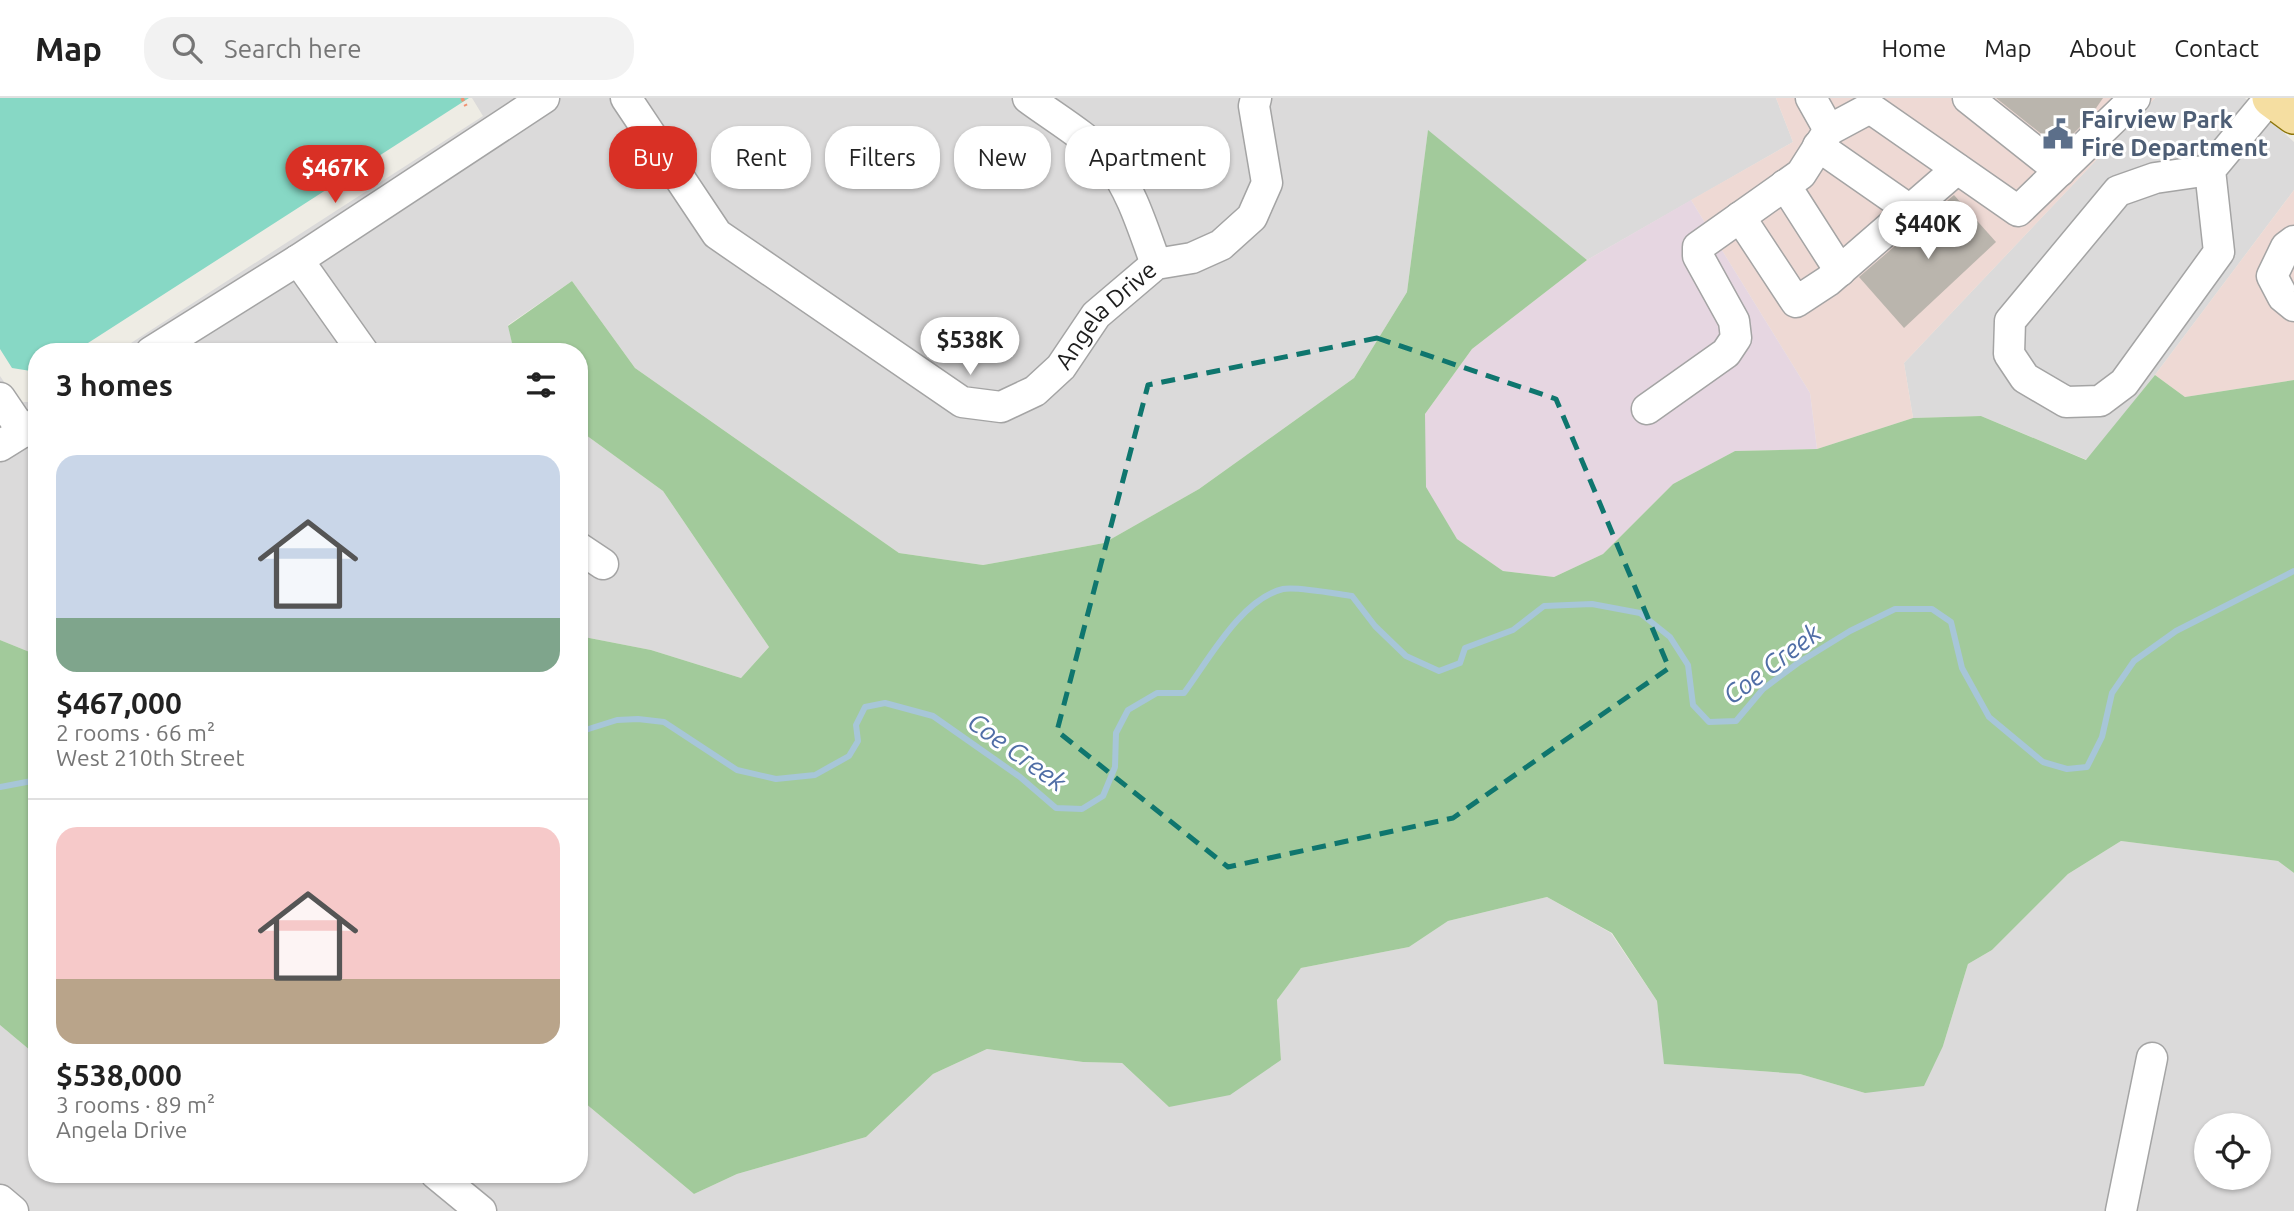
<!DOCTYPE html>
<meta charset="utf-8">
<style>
:root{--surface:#fff;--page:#f2f2f2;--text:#222;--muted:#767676;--line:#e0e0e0;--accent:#d93025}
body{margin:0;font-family:Ubuntu,sans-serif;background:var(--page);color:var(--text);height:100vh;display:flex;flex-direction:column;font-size:26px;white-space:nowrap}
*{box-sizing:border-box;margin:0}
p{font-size:23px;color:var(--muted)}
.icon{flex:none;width:38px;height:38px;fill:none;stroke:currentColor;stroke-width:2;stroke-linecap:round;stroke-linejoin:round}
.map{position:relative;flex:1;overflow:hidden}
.details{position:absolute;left:28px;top:245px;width:560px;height:840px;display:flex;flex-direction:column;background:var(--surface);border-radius:28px;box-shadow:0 2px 5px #0004}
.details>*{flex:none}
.hud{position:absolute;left:609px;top:28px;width:665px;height:63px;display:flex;gap:14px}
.tools{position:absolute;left:2194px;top:1015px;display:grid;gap:14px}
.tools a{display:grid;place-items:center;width:77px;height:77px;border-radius:50%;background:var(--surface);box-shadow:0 2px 5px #0004;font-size:35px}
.price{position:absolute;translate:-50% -60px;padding:0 16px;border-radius:24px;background:#fff;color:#222;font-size:23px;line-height:46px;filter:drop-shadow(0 2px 4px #0008)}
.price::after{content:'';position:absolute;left:50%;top:42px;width:21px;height:16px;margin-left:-10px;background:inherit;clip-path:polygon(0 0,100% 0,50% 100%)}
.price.on{background:var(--accent);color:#fff}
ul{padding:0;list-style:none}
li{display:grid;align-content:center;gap:14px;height:371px;padding:0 28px}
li+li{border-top:2px solid var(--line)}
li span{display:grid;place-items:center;height:217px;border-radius:21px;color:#555}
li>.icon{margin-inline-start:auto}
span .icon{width:126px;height:126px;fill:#fffc;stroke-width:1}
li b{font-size:30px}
h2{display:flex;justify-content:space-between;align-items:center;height:84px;padding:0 28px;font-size:30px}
.chip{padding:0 24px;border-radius:28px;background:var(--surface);box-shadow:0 2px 5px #0004;font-size:24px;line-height:63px}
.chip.on{background:var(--accent);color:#fff}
header{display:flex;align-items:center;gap:42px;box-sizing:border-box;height:98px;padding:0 35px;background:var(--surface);border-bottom:2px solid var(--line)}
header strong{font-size:33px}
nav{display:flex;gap:38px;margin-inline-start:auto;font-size:24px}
.search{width:490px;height:63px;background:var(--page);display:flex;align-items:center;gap:18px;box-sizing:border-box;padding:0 24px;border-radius:28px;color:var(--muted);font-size:26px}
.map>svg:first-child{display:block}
.residential{fill:#dbdada;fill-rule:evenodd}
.commercial{fill:#eed9d4}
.industrial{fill:#e6d6e1}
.forest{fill:#a2ca9b}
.pitch{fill:#87d8c5}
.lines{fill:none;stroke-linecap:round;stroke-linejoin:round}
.stream{stroke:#a7c6d8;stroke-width:6}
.building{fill:#bab5ad}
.minor-casing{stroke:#a4a4a4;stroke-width:33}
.major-casing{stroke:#8c750a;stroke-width:40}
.path{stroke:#f09373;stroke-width:3.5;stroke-dasharray:3.5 3.5;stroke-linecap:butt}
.minor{stroke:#fff;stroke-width:30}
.major{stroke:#f5dea1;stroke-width:37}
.marked{fill:none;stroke:#0f766e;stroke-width:5;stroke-dasharray:14 9;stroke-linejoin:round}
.labels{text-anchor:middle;stroke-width:6;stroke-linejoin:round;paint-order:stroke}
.service-label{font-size:24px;font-weight:bold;fill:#4e5e75;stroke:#fff;text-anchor:start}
.street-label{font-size:24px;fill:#1d1d1d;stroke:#fff}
.water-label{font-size:26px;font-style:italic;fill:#506ea6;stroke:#fff}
</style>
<header>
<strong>Map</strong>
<div class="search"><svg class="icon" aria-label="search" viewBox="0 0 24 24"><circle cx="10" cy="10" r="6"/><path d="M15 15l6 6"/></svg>Search here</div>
<nav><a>Home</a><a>Map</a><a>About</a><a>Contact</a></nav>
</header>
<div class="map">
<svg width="2294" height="1113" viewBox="0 0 2294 1113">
<rect width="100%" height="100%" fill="#eeece4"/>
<!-- residential -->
<g class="residential">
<path d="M472 0H1776L1793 44 1587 162 1428 33 1407 194 1354 280 1199 391 1104 445 983 467 899 455 635 270 572 183 508 227 514 254H117L483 18Z"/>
<path d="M2155 0H2245L2294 44V92L2155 277 2087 362 1981 318 1913 320 1904 265Z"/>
<path d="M0 278 13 297 23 304H37V557L0 542Z"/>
<path d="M579 332 663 393 769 549 741 580 651 552 579 538Z"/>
<path d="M2121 743 2278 763 2294 775V1113H0V927L37 958V1076H579V1000L694 1096 737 1076 866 1039 933 976 987 951 1083 964 1122 965 1169 1009 1281 962 1277 902 1301 870 1409 849 1448 823 1547 799 1611 835 1657 903 1665 966 1800 976 1865 995 1943 948 1968 866 1992 852 2068 776ZM2207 1027H2259V1080H2207Z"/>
</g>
<!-- commercial -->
<g class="commercial">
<path d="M1776 0H2155L1904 265 1913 320 1817 351 1810 295 1691 102 1793 44Z"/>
<path d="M2294 92V282L2185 299 2155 277Z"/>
</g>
<!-- industrial -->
<path class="industrial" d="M1691 102 1810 295 1817 351 1735 353 1673 386 1603 456 1554 479 1503 473 1457 441 1425 389V316L1472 251 1587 162Z"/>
<!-- forest -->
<g class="forest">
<path d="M1428 32 1587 162 1472 251 1425 316 1426 389 1457 441 1503 473 1554 479 1603 456 1673 386 1735 353 1817 351 1913 320 1981 318 2086 362 2155 277 2185 299 2294 282V775L2278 763 2121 743 2068 776 1992 852 1968 866 1943 948 1924 988 1865 995 1800 976 1664 966 1657 903 1612 835 1547 799 1448 823 1409 849 1301 870 1277 902 1281 962 1230 997 1169 1009 1122 965 1083 964 987 951 933 976 866 1039 737 1076 694 1096 579 1000V538L651 552 741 580 769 549 663 393 579 332V254H514L508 228 572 183 635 270 899 455 983 467 1104 445 1199 391 1354 280 1407 194Z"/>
<path d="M0 542 37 557V958L0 927Z"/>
</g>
<!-- pitch -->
<path class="pitch" d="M0 0H469L74 254H37V274L12 270 0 251Z"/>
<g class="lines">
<!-- stream -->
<g class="stream">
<path d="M579 634 617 622 638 621 664 624 737 672 776 681 815 677 849 658 858 643 856 627 865 609 885 605 933 618 1020 679 1056 710 1082 711 1103 698 1115 669 1116 635 1128 612 1157 595H1184C1208 563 1241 501 1283 491 1296 488 1337 496 1352 498L1375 528 1406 558 1439 573 1460 565 1465 550 1513 532 1544 508 1592 506 1640 515 1670 539 1688 567 1693 607 1709 624 1736 623 1763 591 1798 565 1850 533 1895 511H1932L1951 524 1962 570 1989 619 2043 664 2067 671 2087 669 2102 639 2112 595 2134 563 2176 533 2294 473"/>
<path d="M0 689 37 682"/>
</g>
</g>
<!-- building -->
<g class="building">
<path d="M1996 0H2103L2090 19 2059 50Z"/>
<path d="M1954 97 1996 144 1904 230 1859 179Z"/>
</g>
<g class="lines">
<!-- minor casing -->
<g class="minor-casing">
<g id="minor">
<path id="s1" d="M626 0 717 136 962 304 1001 309 1035 293 1061 269 1096 217 1156 166 1192 160 1221 147 1252 119 1267 85 1254 8 1256 0"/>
<path d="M1028 0C1052 18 1091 41 1109 63 1132 93 1143 131 1156 166"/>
<path d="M1811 0 1829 32"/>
<path d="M1968 0 2060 73"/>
<path d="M1818 48 1910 112"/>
<path d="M2210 72 2219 154 2124 285 2100 303 2066 304 2025 280 2009 256 2010 223 2118 93 2155 80 2210 72 2270 0"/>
<path d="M1785 87 1840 173"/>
<path d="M1740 119 1796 204 1828 183 1957 71"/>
<path d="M2294 143 2286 149 2272 178 2283 199 2294 208"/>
<path d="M298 162 363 254"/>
<path d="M151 254 298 162 544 0"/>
<path d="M0 300 23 334"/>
<path d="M1647 311 1726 255 1736 240 1734 223 1698 158V149L1801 76 1829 32 1870 10 2018 113 2135 0"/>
<path d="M0 348 37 325"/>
<path d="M579 450 603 466"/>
<path d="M436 1076 481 1113"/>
<path d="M0 1102 13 1113"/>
<path d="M2121 1113 2152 960"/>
</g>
</g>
<!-- major casing -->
<g class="major-casing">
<path id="major" d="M2271 0 2294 17"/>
</g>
<!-- path -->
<path class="path" d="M462 0 466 8"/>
<!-- minor -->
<use href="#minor" class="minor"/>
<!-- major -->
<use href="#major" class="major"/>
</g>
<!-- marked area -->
<path class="marked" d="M1377 240 1556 301 1669 570 1453 720 1228 769 1057 633 1148 287Z"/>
<!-- icons -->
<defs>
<g id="civic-bare" transform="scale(2.415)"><path d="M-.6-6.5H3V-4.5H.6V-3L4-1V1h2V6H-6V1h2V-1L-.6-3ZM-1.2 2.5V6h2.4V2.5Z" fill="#5c6f8a" stroke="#fff" stroke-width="2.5" paint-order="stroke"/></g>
</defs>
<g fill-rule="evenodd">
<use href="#civic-bare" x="2058" y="36"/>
</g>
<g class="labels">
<!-- service labels -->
<g class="service-label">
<text x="2081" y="30">Fairview Park<tspan x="2081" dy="28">Fire Department</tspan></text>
</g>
<!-- street labels -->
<g class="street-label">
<text dy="8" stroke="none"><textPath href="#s1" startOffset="642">Angela Drive</textPath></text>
</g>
<!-- water labels -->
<g class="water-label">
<text transform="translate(1772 566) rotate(-37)" y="9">Coe Creek</text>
<text transform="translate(1017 654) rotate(36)" y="9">Coe Creek</text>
</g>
</g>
</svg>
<div class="tools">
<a><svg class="icon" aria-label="locate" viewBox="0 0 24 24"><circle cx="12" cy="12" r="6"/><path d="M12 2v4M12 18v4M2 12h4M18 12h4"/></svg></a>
</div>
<b class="price on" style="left:335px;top:107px">$467K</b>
<b class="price" style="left:1928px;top:163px">$440K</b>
<b class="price" style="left:970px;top:279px">$538K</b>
<div class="hud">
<a class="chip on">Buy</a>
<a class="chip">Rent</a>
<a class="chip">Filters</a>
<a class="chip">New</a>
<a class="chip">Apartment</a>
</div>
<section class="details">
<h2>3 homes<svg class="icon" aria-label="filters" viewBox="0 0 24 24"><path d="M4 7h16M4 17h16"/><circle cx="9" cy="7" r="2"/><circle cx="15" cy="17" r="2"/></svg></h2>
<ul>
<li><span style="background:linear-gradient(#c9d6e8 75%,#7fa58c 0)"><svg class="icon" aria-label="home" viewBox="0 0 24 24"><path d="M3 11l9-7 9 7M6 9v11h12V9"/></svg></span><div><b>$467,000</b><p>2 rooms · 66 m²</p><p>West 210th Street</p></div></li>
<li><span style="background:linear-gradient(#f6c9c9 70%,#b9a48a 0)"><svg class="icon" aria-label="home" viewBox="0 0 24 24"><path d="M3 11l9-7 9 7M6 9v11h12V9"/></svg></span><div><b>$538,000</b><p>3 rooms · 89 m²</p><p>Angela Drive</p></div></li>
</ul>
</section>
</div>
